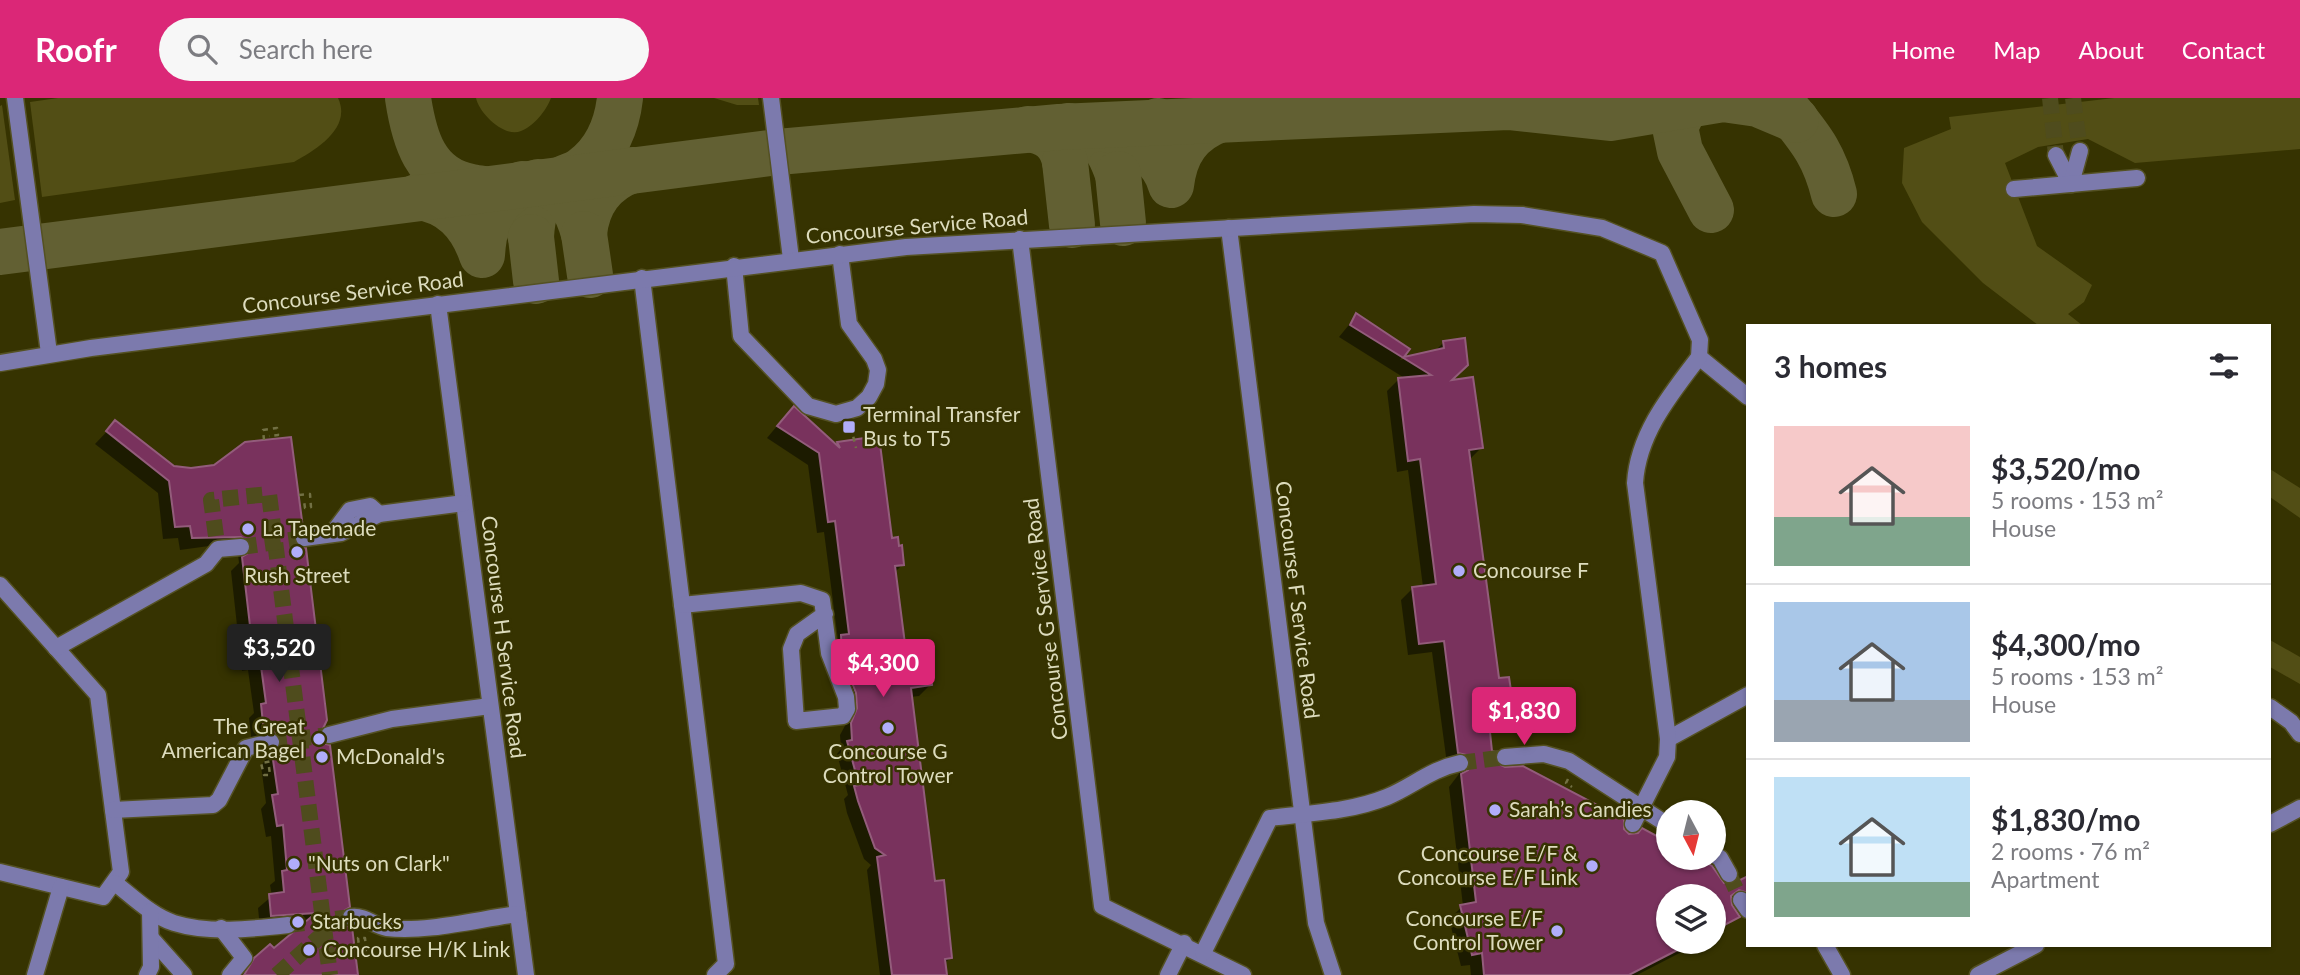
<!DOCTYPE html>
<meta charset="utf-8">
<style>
:root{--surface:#fff;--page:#f7f7f7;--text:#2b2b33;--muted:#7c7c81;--line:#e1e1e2;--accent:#db2777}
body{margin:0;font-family:Lato,sans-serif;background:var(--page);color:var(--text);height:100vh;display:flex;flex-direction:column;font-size:26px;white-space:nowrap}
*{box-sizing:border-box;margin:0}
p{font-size:23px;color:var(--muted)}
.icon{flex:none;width:38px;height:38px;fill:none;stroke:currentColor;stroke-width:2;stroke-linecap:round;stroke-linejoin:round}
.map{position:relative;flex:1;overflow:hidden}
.side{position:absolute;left:1746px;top:226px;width:525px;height:623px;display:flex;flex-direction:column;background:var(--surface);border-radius:0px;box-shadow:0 2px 5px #0004}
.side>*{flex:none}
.needle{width:46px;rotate:173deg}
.buttons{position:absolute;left:1656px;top:702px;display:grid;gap:14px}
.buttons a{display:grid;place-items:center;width:70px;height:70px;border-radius:50%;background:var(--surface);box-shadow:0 2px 5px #0004;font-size:35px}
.price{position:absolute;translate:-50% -60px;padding:0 16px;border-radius:7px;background:var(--accent);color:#fff;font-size:23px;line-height:46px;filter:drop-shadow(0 2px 4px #0008)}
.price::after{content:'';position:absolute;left:50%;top:42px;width:21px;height:16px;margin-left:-10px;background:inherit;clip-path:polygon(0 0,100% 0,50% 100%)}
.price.current{background:#222;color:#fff}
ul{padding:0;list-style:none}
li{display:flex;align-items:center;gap:21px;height:175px;padding:0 28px}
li+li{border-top:2px solid var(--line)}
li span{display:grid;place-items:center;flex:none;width:196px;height:140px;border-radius:0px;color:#555}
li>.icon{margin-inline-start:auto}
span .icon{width:84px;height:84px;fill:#fffc;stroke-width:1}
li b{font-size:30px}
h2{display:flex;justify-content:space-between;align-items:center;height:84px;padding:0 28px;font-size:30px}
header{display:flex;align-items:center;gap:42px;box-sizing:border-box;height:98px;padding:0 35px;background:var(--accent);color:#fff}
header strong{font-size:33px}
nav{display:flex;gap:38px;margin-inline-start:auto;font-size:24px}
.search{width:490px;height:63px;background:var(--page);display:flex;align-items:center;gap:18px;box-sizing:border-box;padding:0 24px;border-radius:38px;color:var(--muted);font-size:26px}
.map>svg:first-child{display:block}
.green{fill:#524e15}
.shadow{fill:#0007}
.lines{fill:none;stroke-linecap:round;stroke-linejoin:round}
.taxiway{stroke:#626033;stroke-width:46}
.building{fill:#79325d;stroke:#935c7b;stroke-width:2}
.minor-tunnel{stroke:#4f4c1d;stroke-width:16;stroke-dasharray:16 8;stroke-linecap:butt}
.minor-casing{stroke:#545123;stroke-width:19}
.path{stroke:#727044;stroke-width:2.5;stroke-dasharray:5 5;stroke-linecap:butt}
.minor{stroke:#7c7aad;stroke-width:16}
.poi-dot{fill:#b1adfa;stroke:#363301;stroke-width:2.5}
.labels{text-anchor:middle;stroke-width:5;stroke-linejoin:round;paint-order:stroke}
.street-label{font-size:21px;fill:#dddcbd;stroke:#363301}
.poi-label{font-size:21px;fill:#dddcbd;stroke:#363301;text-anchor:start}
</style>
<header>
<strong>Roofr</strong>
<div class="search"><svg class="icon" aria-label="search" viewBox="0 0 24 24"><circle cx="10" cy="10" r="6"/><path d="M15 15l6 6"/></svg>Search here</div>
<nav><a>Home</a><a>Map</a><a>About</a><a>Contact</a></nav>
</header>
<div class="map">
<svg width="2300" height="877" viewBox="0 0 2300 877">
<rect width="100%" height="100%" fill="#363301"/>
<!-- green -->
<g class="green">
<path d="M58 0H338C352 30 317 51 294 64L42 99 30 4Z"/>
<path d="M476 0H551C546 13 534 28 521 33 504 40 479 15 476 0Z"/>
<path d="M714 0H758L759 7H737Z"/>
<path d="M2114 0H2300V51L2135 65 2088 41 2038 49 2005 65 2037 148 2092 187 2084 204 2068 216 2082 227H2038L1983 185 1922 124 1902 85 1904 50 1951 31 1949 19Z"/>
<path d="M2 7 15 102 0 105V8Z"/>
<path d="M2270 371 2300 390V420L2270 399Z"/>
<path d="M2270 542 2300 559V586L2270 569Z"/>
</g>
<!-- shadow -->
<g class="shadow">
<path d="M1357 217 1407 251 1400 262 1434 254 1444 244 1448 284 1481 350 1469 362 1497 582 1511 605 1488 626 1494 665 1621 728 1627 737 1668 760H1694L1706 766 1723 787H1734L1748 780V802L1737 808 1726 799 1738 819 1713 837V798H1668V844H1701L1637 877H1471L1470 867 1461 868 1449 821 1463 808 1449 689 1459 676 1455 669 1447 666 1432 554 1408 557 1401 502 1413 490 1423 489 1408 372 1397 374 1387 293 1399 281H1406L1339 239Z"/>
<path d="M782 322 835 348 838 345 903 466 894 475 903 548 930 587 919 598 910 599 934 785 950 860 944 866 945 877H880L867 772 871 767 864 761 847 715 844 701 848 697 837 656 841 651 840 637 847 624 830 550 838 542 824 434 817 435 808 367 767 340Z"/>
<path d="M115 325 173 370 301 429 293 437 317 639 340 816 356 877H240L256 861 273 852 305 826 260 830 258 810 272 798 270 787 275 783 271 738 266 739 261 711 266 705 261 668 270 655 262 646H252L249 620 254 615 248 572 242 573 231 473 239 465 238 456 232 451 209 448 180 452 178 440 163 441 158 395 95 346Z"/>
</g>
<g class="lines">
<!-- taxiway -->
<g class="taxiway">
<path d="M408 0C414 40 425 81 471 89 485 92 500 91 512 101 523 110 527 125 531 139 532 118 538 93 559 83 567 78 576 77 583 71 606 54 617 27 620 0"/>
<path d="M1689 0 1675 29 1680 53 1711 112"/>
<path d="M1778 0C1806 36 1823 51 1834 96"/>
<path d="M1069 28C1101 38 1107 46 1118 76 1124 48 1129 33 1158 23"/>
<path d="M1028 31C1048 34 1061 43 1065 64 1077 0 1158 40 1171 87 1175 54 1189 33 1221 21"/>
<path d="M1065 64 1072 127"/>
<path d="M1118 76 1123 125"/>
<path d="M538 84C566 90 577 110 584 136 587 105 603 82 633 72"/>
<path d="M417 99C451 103 471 125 482 157 484 123 493 102 522 86"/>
<path d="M584 136 590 177"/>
<path d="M531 139 536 183"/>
<path d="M0 154 778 54 1059 29 1508 9 1610 20 1723 1 1758 6 1796 22"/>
</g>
</g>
<!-- building -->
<g class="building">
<path d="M1356 215 1410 251 1404 259 1444 250 1443 243 1465 240 1468 267 1452 282 1473 279 1483 350 1469 352 1499 580 1509 579 1513 606 1502 615 1487 606 1492 653 1496 654 1497 665 1505 669 1523 668 1624 721V731L1629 736 1638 735 1642 730 1668 744V760H1698L1712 768 1724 785H1734L1748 778V795L1739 792 1731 798 1732 807 1740 819 1713 833V798H1668V844H1693L1629 877H1484L1482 855 1472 857 1460 807 1476 804 1461 676 1468 672 1470 663 1467 657 1458 655 1444 543 1419 546 1412 489 1436 486 1420 361 1408 363 1398 280 1431 277 1350 227Z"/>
<path d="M794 308 840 350 837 344 879 338 892 440 898 439 899 448 902 447 904 467 895 468 905 546 926 543 932 587 911 590 935 783 944 782 952 860 945 861 947 877H892L877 759 885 757 875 750 858 703 854 688 859 687 847 643 852 642 851 625 857 610 856 595 842 559 841 537 849 536 835 423 828 424 819 355 777 328Z"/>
<path d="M115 322 174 368 191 370 214 367 245 344 291 339 303 430 297 432 294 441 296 447 306 450 327 622 319 639 322 645 330 647 350 809 342 814 341 820 346 828 352 829 358 877H244L254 860 270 846 274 850 316 815 271 818 269 796 284 794 282 773 287 772 283 727 277 728 272 697 278 696 272 655 279 651 281 642 275 634 264 635 261 606 266 605 260 561 254 562 242 459 250 454 251 447 241 439 192 440 190 428 175 429 169 383 106 333Z"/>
</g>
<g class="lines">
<!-- minor-tunnel -->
<g class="minor-tunnel">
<path d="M2050 0 2056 57"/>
<path d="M2073 0 2080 53"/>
<path d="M216 438 211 402 269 396 330 877"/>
<path d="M241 449 304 440"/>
<path d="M271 644 329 637"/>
<path d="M1460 665 1505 659"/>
<path d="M1729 776 1741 802"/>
<path d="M288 827 351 819"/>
<path d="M277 877 325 834"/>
</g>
<!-- minor casing -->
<g class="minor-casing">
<g id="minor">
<path d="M15 0 49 255"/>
<path d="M771 0 791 161"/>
<path d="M2056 57 2071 86"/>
<path d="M2071 86 2080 53"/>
<path d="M2014 91 2137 80"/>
<path d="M1229 130 1316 825 1333 877"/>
<path d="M1020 141 1102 808 1243 877"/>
<path d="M734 168 741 238 808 308 836 316 857 310 869 299 876 286 878 272 874 261 849 226 840 156"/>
<path d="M642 180 726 866 715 877"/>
<path d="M438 206 526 877"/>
<path d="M1699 259 1748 299"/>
<path d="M0 265 91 250 906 149 1474 116 1522 117 1602 130 1662 155 1700 242 1699 259"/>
<path d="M332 436 350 412 370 408 379 416"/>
<path d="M304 440 341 435 379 416 464 405"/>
<path d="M0 487 98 597 121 774 103 799 0 774"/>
<path d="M682 507 801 495 822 502 829 555 846 599 847 611 843 618 796 623 791 551 797 536 825 516"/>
<path d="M56 550 206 466 218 451 241 449"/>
<path d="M2270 609 2291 624 2300 636"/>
<path d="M329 637 392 621 490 608"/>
<path d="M1668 641 1748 597"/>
<path d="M1505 659 1544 656 1569 663 1668 727"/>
<path d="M113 712 213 707 219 702 246 650 271 644"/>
<path d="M1633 726 1667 659 1668 641 1635 385C1638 336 1670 297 1699 259"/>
<path d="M2270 726 2300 710"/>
<path d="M1713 756 1720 760 1729 776"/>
<path d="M115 785C133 799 152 818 174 825 209 836 252 831 288 827"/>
<path d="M1741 802 1748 812"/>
<path d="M351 819C365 817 374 828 387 830 425 835 479 821 518 816"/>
<path d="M221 830 244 860 230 877"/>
<path d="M151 840 184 877"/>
<path d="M1825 847 1842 877"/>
<path d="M1203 855 1270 720C1309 715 1350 714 1387 699 1413 688 1431 671 1460 665"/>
<path d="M35 877 61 789"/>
<path d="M147 877 151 869 150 813"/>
<path d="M1168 877 1184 845"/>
<path d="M1978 877 2036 847"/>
</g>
</g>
<!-- path -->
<g class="path">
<path d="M851 329 856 350"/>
<path d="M264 342 263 332 277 330 278 337 269 338"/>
<path d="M299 397 310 396 311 409 305 410 304 403"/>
<path d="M318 550 329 548 328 537H320L322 545"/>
<path d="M269 669 270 677H264L261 665 273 663"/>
<path d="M1568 681 1566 685 1572 689"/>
<path d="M355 854 366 852 365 840H358L359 848"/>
</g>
<!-- minor -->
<use href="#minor" class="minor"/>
</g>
<!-- markers -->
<g class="poi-dot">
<rect x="842" y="322" width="14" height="14" rx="3.5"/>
<circle cx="248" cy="431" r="7"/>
<circle cx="297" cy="454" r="7"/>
<circle cx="1459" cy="473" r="7"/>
<circle cx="888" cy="630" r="7"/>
<circle cx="319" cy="641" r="7"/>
<circle cx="322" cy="659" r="7"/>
<circle cx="1495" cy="712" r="7"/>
<circle cx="294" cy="766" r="7"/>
<circle cx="1592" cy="768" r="7"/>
<circle cx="298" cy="824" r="7"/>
<circle cx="1557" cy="833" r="7"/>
<circle cx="309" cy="852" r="7"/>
</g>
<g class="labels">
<!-- street labels -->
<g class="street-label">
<text transform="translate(917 129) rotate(-5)" y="7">Concourse Service Road</text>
<text transform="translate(353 195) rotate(-7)" y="7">Concourse Service Road</text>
<text transform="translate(1297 502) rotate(83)" y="7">Concourse F Service Road</text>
<text transform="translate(1046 521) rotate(-97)" y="7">Concourse G Service Road</text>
<text transform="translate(503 539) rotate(83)" y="7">Concourse H Service Road</text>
</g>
<!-- poi labels -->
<g class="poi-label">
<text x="863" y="324">Terminal Transfer<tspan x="863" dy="24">Bus to T5</tspan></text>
<text x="262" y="438">La Tapenade</text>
<text x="1473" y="480">Concourse F</text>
<text x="297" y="485" text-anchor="middle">Rush Street</text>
<text x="305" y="636" text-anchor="end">The Great<tspan x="305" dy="24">American Bagel</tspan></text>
<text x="888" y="661" text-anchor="middle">Concourse G<tspan x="888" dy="24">Control Tower</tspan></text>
<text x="336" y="666">McDonald's</text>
<text x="1509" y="719">Sarah’s Candies</text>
<text x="1578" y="763" text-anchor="end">Concourse E/F &amp;<tspan x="1578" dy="24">Concourse E/F Link</tspan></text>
<text x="308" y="773">"Nuts on Clark"</text>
<text x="1543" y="828" text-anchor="end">Concourse E/F<tspan x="1543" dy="24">Control Tower</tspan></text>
<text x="312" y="831">Starbucks</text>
<text x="323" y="859">Concourse H/K Link</text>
</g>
</g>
</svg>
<div class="buttons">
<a><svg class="needle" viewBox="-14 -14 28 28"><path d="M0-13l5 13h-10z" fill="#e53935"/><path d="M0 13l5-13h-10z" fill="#7c7c81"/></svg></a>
<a><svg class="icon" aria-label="layers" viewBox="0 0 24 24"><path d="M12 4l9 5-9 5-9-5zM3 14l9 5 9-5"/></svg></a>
</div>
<b class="price current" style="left:279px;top:586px">$3,520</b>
<b class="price" style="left:883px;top:601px">$4,300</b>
<b class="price" style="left:1524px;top:649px">$1,830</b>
<section class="side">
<h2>3 homes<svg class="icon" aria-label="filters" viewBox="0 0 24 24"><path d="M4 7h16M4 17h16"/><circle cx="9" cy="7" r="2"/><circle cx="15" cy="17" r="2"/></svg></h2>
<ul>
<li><span style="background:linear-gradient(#f6c9c9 65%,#7fa58c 0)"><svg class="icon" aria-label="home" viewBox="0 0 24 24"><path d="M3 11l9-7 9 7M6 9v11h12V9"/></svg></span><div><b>$3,520/mo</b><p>5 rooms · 153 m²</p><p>House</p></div></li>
<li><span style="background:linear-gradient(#a9c7e8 70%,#9aa5b1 0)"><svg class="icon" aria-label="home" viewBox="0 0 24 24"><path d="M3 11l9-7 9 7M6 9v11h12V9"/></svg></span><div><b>$4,300/mo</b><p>5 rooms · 153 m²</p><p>House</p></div></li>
<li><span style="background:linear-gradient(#bfe0f5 75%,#7fa58c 0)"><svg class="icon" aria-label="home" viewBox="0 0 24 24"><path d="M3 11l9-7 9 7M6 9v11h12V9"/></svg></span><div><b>$1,830/mo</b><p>2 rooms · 76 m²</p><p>Apartment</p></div></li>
</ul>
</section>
</div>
